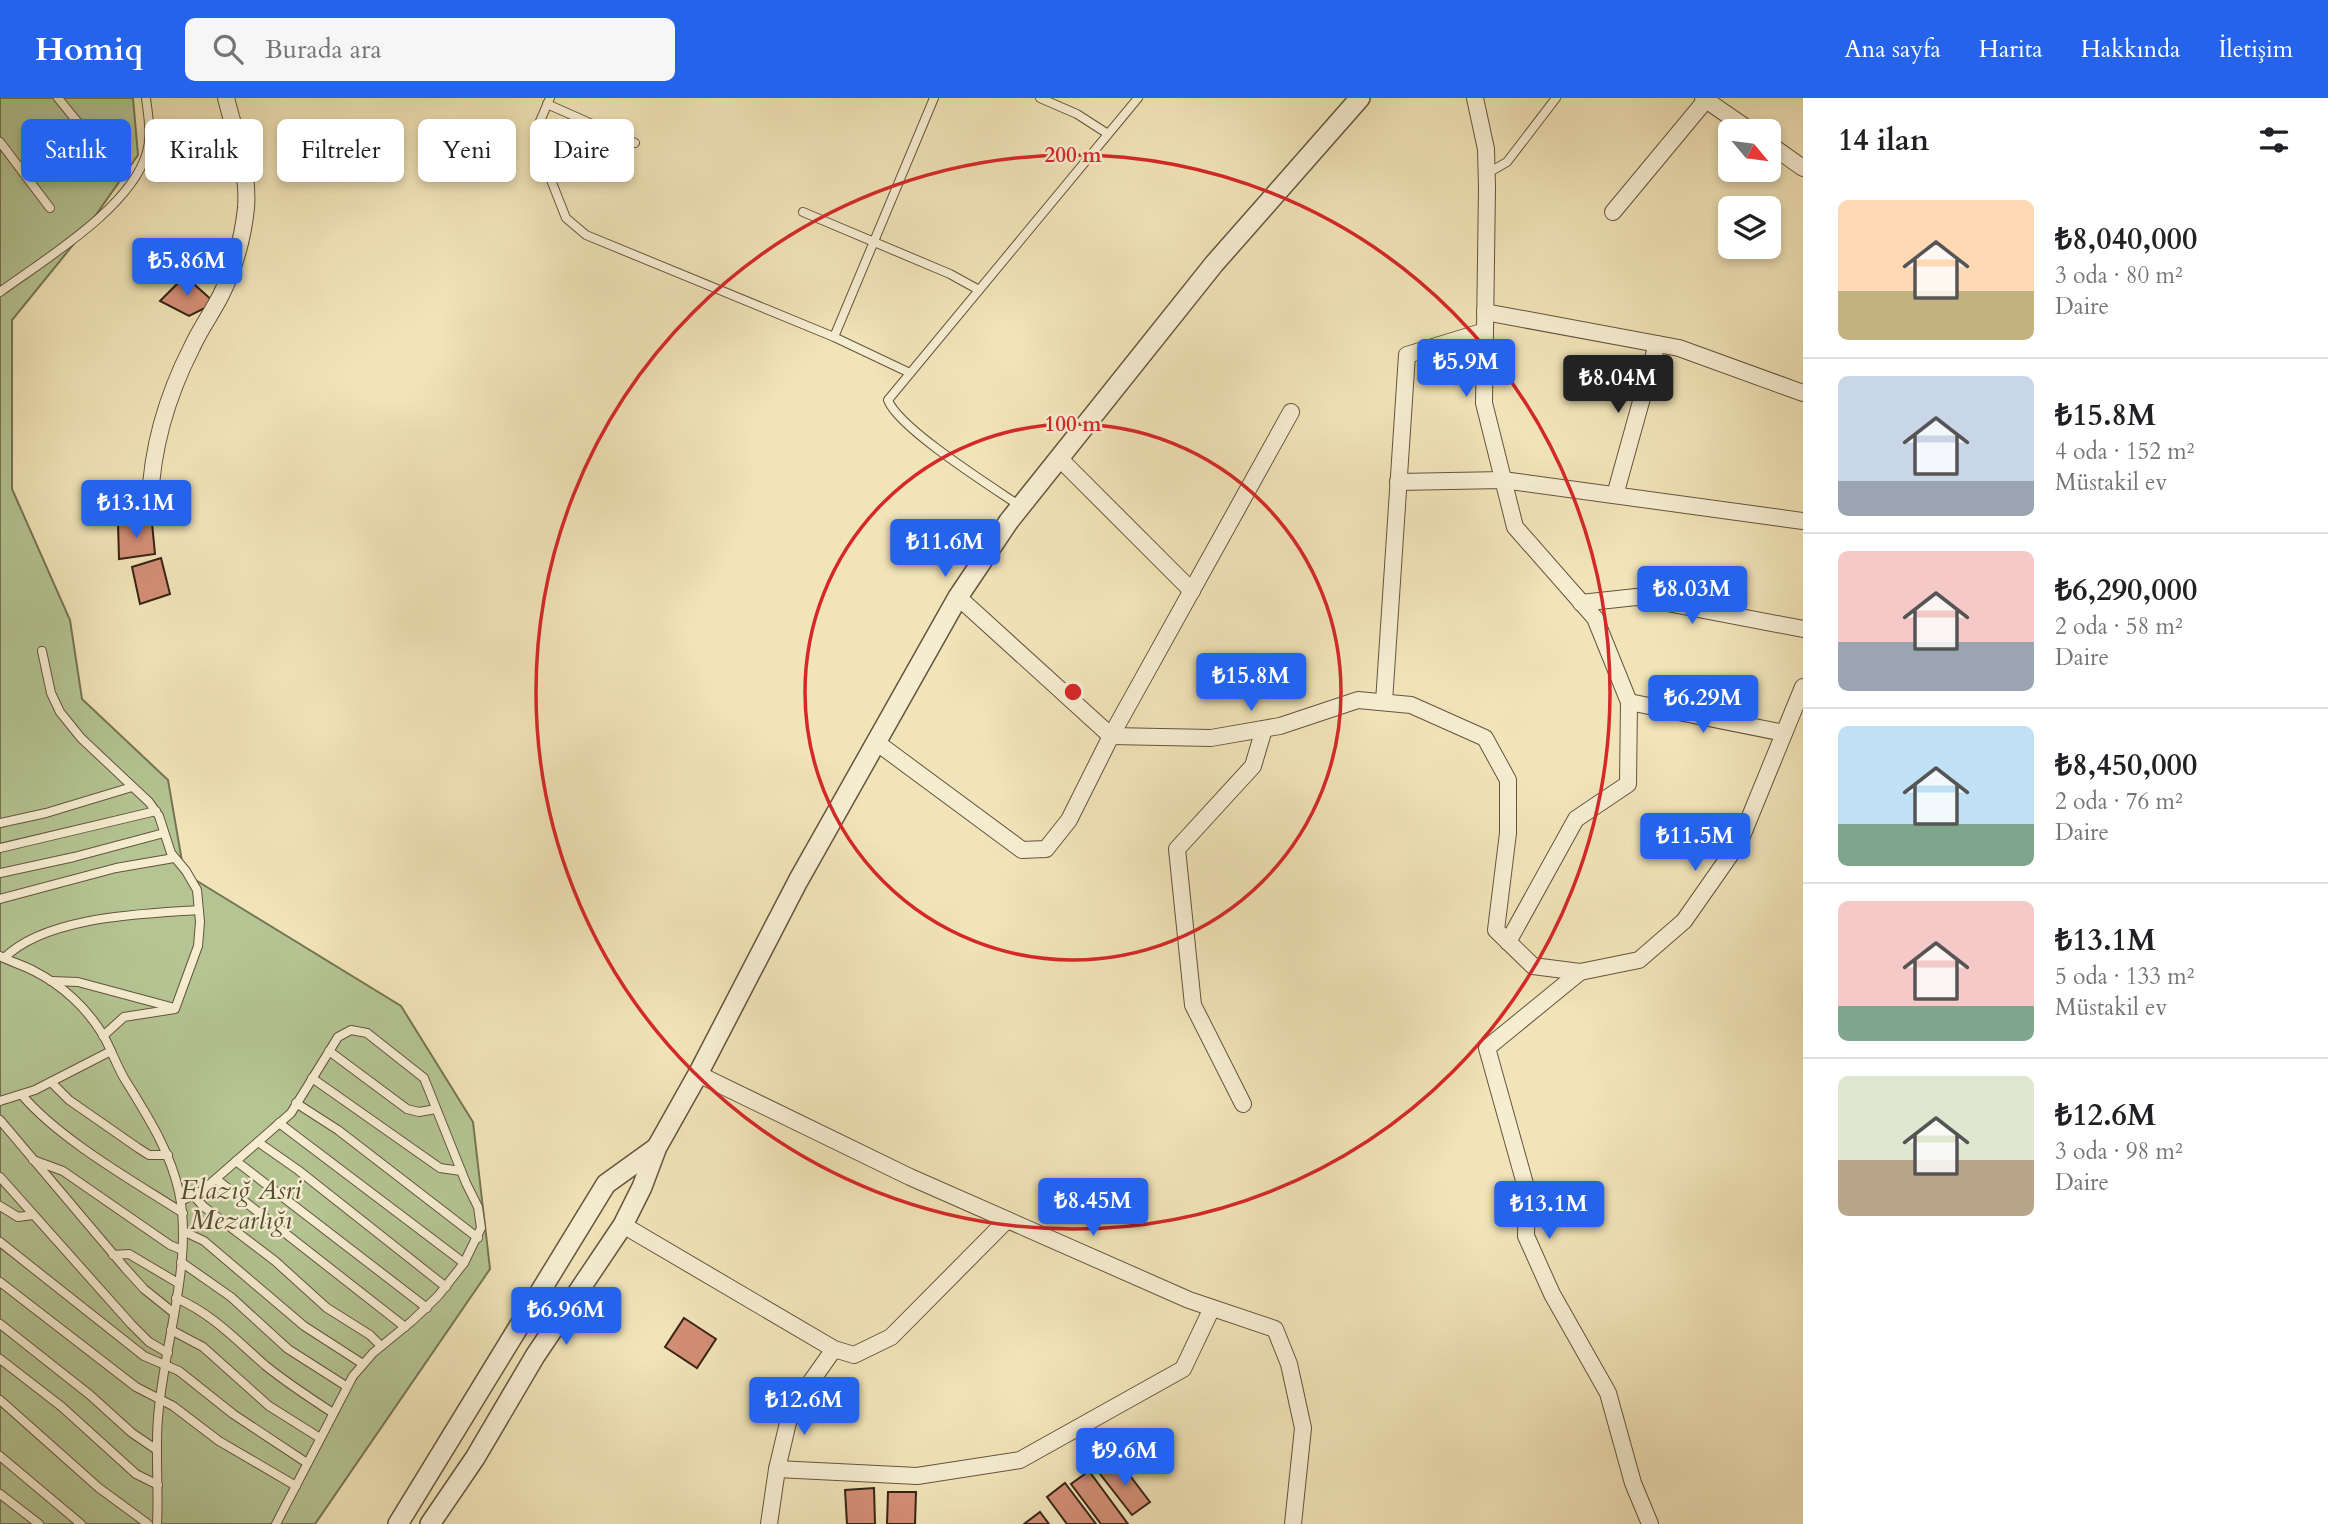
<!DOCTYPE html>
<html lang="tr">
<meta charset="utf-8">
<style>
:root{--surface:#fff;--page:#f6f6f6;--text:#202124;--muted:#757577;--line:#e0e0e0;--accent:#2563eb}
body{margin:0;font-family:Cardo,serif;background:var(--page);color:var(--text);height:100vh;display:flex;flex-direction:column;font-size:26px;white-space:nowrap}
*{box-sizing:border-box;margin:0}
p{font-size:23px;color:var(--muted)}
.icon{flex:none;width:38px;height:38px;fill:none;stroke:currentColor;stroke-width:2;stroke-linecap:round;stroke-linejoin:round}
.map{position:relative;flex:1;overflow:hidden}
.panel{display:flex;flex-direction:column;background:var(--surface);width:525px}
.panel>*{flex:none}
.guide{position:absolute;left:21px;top:21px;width:665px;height:63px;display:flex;gap:14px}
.needle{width:46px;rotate:119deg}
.fabs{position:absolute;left:1718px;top:21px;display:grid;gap:14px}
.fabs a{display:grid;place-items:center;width:63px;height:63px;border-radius:10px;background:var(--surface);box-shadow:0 4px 10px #0003;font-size:35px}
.price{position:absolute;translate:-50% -60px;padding:0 16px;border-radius:7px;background:var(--accent);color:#fff;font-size:23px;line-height:46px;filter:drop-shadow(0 2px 4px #0008)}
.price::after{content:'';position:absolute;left:50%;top:42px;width:21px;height:16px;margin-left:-10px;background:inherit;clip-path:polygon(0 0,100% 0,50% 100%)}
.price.active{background:#222;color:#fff}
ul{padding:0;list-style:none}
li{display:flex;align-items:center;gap:21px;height:175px;padding:0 35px}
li+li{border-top:2px solid var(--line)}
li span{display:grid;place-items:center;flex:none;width:196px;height:140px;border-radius:10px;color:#555}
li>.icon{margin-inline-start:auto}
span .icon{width:84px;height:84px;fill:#fffc;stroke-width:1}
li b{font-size:30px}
h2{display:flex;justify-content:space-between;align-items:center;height:84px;padding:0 35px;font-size:30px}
.tag{padding:0 24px;border-radius:10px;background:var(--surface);box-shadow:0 4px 10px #0003;font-size:24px;line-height:63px}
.tag.active{background:var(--accent);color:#fff}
header{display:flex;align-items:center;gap:42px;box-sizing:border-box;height:98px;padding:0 35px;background:var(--accent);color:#fff}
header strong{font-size:33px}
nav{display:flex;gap:38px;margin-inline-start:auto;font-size:24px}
.search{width:490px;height:63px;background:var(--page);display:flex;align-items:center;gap:18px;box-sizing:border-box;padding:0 24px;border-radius:10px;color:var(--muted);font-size:26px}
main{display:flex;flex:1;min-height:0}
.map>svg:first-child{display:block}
.green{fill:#b4c593;stroke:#757454;stroke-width:2}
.building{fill:#d48f76;stroke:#362415;stroke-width:2}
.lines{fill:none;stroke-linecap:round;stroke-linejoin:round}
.service-casing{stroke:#65543e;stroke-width:10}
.minor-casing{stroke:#65543e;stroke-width:18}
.tertiary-casing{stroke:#65543e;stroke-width:22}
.service{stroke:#f6edd1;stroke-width:8}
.minor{stroke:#f6edd1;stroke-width:16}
.tertiary{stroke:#f6edd1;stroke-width:19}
.ring{fill:none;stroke:#d62828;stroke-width:3.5}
.labels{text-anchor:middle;stroke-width:5;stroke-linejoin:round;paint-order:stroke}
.park-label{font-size:26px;font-style:italic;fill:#564c34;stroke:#f6edd1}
.centre{fill:#d62828;stroke:#f6edd1;stroke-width:3.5}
.ring-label{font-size:21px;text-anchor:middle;font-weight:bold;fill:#d62828;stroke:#f6edd1;stroke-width:5;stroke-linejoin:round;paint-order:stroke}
</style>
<header>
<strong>Homiq</strong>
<div class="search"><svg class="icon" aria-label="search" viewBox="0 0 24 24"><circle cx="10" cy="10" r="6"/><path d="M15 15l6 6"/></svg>Burada ara</div>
<nav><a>Ana sayfa</a><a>Harita</a><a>Hakkında</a><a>İletişim</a></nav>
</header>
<main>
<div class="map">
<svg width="1803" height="1426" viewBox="0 0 1803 1426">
<rect width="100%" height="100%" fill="#f1e4b8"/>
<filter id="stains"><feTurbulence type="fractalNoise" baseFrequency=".00286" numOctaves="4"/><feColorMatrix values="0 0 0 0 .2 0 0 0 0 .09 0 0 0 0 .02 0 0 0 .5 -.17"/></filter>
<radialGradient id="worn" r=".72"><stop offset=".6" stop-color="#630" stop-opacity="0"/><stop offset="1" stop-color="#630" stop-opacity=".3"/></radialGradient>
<!-- green -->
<path class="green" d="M0 0H133L138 57 86 131 12 222V391L70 522 82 601 168 682 184 775 401 908 473 1024 490 1171 315 1426H0Z"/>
<!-- building -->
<g class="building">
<path d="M185 178 215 205 189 218 160 203Z"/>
<path d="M118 425H152L155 456 119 461Z"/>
<path d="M161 460 170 496 140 506 132 469Z"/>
<path d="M684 1220 716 1241 697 1270 665 1249Z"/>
<path d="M1118 1362 1150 1404 1132 1417 1100 1376Z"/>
<path d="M1089 1373 1128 1426H1101L1071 1386Z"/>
<path d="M1065 1385 1096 1426H1067L1047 1399Z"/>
<path d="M874 1390 875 1426H847L845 1392Z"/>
<path d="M888 1394H916L915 1426H887Z"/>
<path d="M1040 1414 1049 1426H1024Z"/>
</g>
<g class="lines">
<!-- service casing -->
<g class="service-casing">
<g id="service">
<path d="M58 0 84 32"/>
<path d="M550 0 537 30 536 44 566 120 586 137 834 239 910 275"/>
<path d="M1040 0 1077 16 1108 36"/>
<path d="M547 6 635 45"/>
<path d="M0 44 50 110"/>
<path d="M1486 76 1507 64 1556 0"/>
<path d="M803 114 950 176 979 192"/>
<path d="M0 194C45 161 132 109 147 54 152 37 148 17 146 0"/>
<path d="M834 239 934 0"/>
<path d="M1020 408C992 389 898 330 888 302L1138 0"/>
<path d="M42 553 51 595 60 614 81 640 149 704 159 718 171 755 186 773 197 792 200 824 198 848 175 911 124 919 103 938"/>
<path d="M0 725 46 715 132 689"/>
<path d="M0 750 156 713"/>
<path d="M0 775 74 759 164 735"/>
<path d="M0 801 116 770 174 760"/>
<path d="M0 858C11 864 23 867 34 873 62 887 87 910 103 937 111 951 116 966 124 980 146 1016 170 1052 179 1094 194 1163 163 1249 158 1320 155 1355 159 1391 157 1426"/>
<path d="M4 860C47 818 142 816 199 812"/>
<path d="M51 883 78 884 171 909"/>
<path d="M329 953 407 1011 419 1014 436 1011"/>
<path d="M312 980 440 1070 461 1073"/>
<path d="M51 984 69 1002 138 1050 149 1057H168"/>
<path d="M22 997C59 1041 133 1083 183 1115"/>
<path d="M0 1003 35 992 111 953"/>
<path d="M296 1005 338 1032 478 1140"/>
<path d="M0 1022 125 1170 144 1191 174 1215"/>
<path d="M279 1025 464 1165"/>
<path d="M258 1044 298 1072 446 1189"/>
<path d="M33 1062 63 1073 170 1147 182 1152"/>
<path d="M236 1063 427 1210"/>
<path d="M0 1079 131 1226 149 1244 168 1255"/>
<path d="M216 1081 405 1229"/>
<path d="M193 1097 204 1109 275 1163 327 1210 370 1237 381 1248"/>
<path d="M181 1103 203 1092 291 1015 338 939 351 932 367 935 424 980 466 1085 478 1109 481 1130 464 1165 438 1198 412 1223 373 1255 353 1278 276 1426"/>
<path d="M0 1108 18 1119 33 1117"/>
<path d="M183 1133 204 1143 304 1228 363 1266"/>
<path d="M0 1144 144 1258 179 1273 233 1316 307 1365"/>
<path d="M113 1157 129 1156 178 1185"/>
<path d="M181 1164 231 1199 288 1251 346 1288"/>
<path d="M0 1184 136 1289 173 1308 219 1343 296 1388"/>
<path d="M176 1200C214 1217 236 1242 266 1268 287 1285 310 1300 333 1315"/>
<path d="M0 1226 90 1297 132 1335 157 1352"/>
<path d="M171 1232 203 1249 269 1308 320 1340"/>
<path d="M0 1261 62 1309 136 1376 158 1387"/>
<path d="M0 1302 99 1390 148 1426"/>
<path d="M0 1358 81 1426"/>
<path d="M0 1396 39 1426"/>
</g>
</g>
<!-- minor casing -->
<g class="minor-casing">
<g id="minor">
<path d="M1475 0 1486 51 1487 90 1484 305 1515 429 1595 520 1629 604 1628 686 1576 721 1508 844"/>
<path d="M1703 0 1751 33"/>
<path d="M1769 46 1803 70"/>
<path d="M1613 114 1706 2"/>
<path d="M1485 214 1679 250 1803 295"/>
<path d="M1059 360 1192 493"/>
<path d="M1398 384 1503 382 1803 423"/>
<path d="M1615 397 1657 246"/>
<path d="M150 403C152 349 168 296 192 249 200 231 212 215 221 197 234 171 243 139 246 110 249 72 235 36 226 0"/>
<path d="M958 499 1111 638 1211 640 1280 628 1358 602 1411 607 1485 640 1508 682V735L1496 832 1533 868 1580 874 1639 862 1684 823 1740 743 1803 589"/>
<path d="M1581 505 1636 499 1803 531"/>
<path d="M1384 604 1407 257 1485 233"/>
<path d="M1629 604 1784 635"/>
<path d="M876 644 1022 752 1046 751 1069 722 1111 638 1291 314"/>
<path d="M1580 874 1487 950 1527 1093 1526 1138 1552 1196 1608 1295 1633 1385 1650 1426"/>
<path d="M698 976 910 1079 1189 1202 1275 1231 1289 1266 1303 1330 1293 1426"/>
<path d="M1243 1006 1193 907 1177 751 1253 668 1264 631"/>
<path d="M623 1127 834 1251 854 1257 891 1239 1007 1122"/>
<path d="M777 1371 917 1378 1020 1362 1183 1271 1212 1210"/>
<path d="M769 1426 777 1371 791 1312 834 1251"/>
</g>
</g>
<!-- tertiary casing -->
<g class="tertiary-casing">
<g id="tertiary">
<path d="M398 1426 606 1086 656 1050"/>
<path d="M430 1426 475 1360 535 1258 623 1127 642 1089 657 1049 698 976 798 783 958 499 1009 423 1214 166 1360 0"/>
</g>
</g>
<!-- service -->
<use href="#service" class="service"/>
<!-- minor -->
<use href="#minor" class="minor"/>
<!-- tertiary -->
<use href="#tertiary" class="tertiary"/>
</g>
<!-- distance rings -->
<g class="ring">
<circle cx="1073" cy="594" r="268"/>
<circle cx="1073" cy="594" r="537"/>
</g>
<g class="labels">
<!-- park labels -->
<g class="park-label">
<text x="241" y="1101">Elazığ Asri<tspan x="241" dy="30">Mezarlığı</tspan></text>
</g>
</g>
<circle cx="1073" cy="594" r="10" class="centre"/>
<g class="ring-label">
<text x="1073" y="64">200 m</text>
<text x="1073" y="333">100 m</text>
</g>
<rect width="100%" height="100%" filter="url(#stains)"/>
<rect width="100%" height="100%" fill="url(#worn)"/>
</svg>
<div class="fabs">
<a><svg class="needle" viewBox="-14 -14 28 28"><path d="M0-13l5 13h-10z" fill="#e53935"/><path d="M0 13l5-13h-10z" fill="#757577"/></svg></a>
<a><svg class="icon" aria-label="layers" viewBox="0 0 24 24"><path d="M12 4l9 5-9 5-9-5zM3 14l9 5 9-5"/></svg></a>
</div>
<b class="price" style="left:187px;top:200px">₺5.86M</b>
<b class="price" style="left:1466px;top:301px">₺5.9M</b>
<b class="price active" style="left:1618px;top:317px">₺8.04M</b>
<b class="price" style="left:136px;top:442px">₺13.1M</b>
<b class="price" style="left:945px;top:481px">₺11.6M</b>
<b class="price" style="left:1692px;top:528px">₺8.03M</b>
<b class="price" style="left:1251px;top:615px">₺15.8M</b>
<b class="price" style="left:1703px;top:637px">₺6.29M</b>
<b class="price" style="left:1695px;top:775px">₺11.5M</b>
<b class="price" style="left:1093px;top:1140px">₺8.45M</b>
<b class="price" style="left:1549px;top:1143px">₺13.1M</b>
<b class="price" style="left:566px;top:1249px">₺6.96M</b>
<b class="price" style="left:804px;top:1339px">₺12.6M</b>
<b class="price" style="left:1125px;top:1390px">₺9.6M</b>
<div class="guide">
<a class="tag active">Satılık</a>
<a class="tag">Kiralık</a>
<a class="tag">Filtreler</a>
<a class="tag">Yeni</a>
<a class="tag">Daire</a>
</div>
</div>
<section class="panel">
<h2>14 ilan<svg class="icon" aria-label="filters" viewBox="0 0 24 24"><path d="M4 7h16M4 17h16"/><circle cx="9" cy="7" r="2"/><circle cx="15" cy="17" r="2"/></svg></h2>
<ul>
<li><span style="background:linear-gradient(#ffd9b3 65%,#c2b280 0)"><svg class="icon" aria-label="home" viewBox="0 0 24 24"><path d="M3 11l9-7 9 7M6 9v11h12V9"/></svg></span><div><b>₺8,040,000</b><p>3 oda · 80 m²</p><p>Daire</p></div></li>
<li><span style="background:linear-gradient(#c9d6e8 75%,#9aa5b1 0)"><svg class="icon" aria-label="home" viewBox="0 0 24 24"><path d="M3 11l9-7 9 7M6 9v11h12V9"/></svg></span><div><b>₺15.8M</b><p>4 oda · 152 m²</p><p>Müstakil ev</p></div></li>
<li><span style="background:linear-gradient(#f6c9c9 65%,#9aa5b1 0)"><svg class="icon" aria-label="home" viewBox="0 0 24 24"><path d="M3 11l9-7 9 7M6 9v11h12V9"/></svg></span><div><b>₺6,290,000</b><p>2 oda · 58 m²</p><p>Daire</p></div></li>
<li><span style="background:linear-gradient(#bfe0f5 70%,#7fa58c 0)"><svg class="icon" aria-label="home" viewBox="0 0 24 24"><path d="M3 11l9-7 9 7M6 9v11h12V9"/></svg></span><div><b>₺8,450,000</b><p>2 oda · 76 m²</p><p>Daire</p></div></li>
<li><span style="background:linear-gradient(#f6c9c9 75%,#7fa58c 0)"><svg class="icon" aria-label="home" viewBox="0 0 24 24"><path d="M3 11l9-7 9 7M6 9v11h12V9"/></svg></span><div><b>₺13.1M</b><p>5 oda · 133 m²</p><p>Müstakil ev</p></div></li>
<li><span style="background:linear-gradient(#dfe7d0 60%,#b9a48a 0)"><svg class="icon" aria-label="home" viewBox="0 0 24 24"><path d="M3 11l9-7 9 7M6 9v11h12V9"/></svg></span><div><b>₺12.6M</b><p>3 oda · 98 m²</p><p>Daire</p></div></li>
</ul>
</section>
</main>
